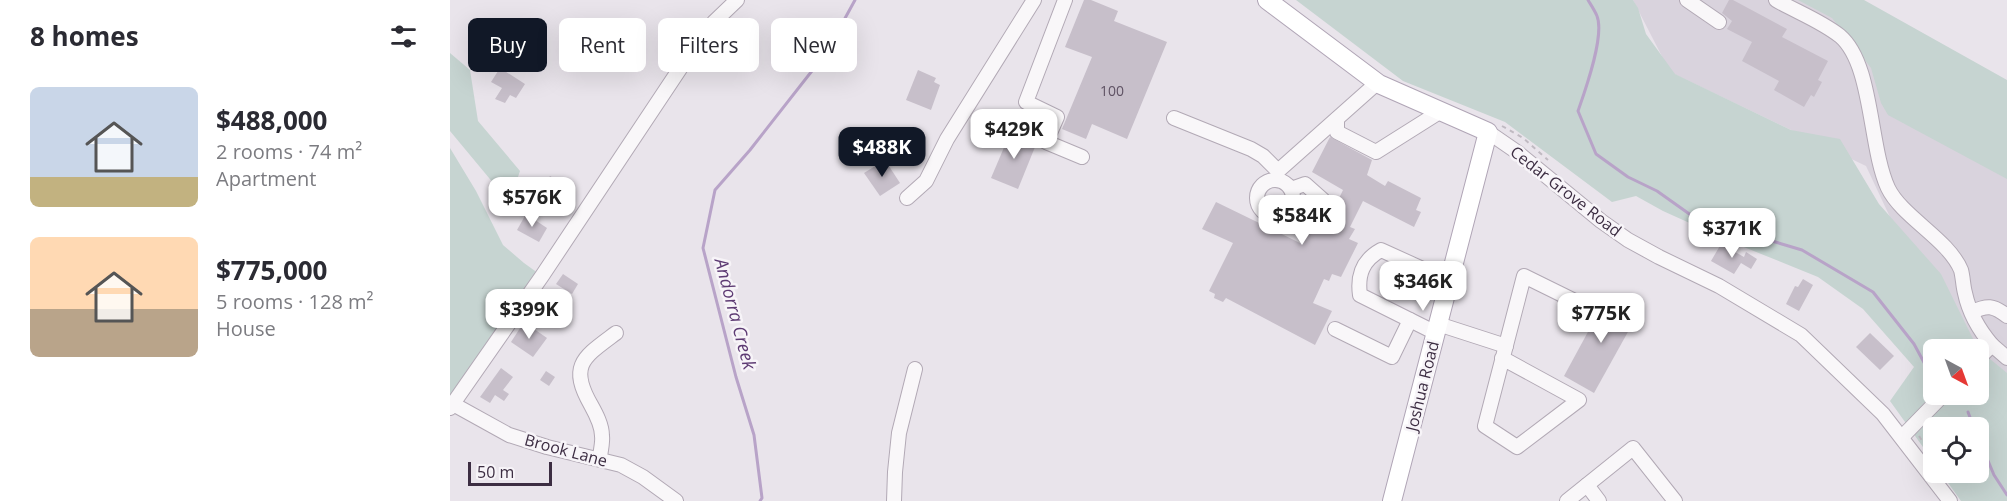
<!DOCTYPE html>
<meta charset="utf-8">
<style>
:root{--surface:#fff;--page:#f7f7f7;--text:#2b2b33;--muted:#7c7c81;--accent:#111827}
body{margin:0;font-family:"Open Sans",sans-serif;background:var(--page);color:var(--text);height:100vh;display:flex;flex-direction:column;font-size:22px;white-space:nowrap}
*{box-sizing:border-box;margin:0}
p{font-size:20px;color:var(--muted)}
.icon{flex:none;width:33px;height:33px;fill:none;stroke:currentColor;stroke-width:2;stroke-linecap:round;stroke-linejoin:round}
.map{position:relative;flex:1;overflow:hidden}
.details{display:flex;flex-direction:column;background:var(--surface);width:450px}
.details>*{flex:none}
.top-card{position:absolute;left:18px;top:18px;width:570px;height:54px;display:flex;gap:12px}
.needle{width:39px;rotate:139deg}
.tools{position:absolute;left:1473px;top:339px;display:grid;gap:12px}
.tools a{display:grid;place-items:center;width:66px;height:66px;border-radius:9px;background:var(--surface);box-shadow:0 6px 24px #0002;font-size:30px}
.scale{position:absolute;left:18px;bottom:15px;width:84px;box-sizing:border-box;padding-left:6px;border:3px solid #3c2d42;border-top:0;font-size:16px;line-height:21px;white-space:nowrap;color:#3c2d42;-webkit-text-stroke:4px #f7f4f8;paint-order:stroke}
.price{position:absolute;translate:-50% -51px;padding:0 14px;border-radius:12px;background:#fff;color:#222;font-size:20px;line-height:39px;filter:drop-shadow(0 2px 3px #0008)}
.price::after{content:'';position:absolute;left:50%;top:36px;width:18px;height:14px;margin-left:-9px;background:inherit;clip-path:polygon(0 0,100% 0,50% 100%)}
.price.on{background:var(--accent);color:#fff}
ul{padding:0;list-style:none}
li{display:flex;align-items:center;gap:18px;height:150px;padding:0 30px}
li span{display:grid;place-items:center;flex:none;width:168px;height:120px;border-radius:9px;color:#555}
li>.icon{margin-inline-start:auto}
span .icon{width:72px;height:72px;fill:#fffc;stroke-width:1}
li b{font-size:26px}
h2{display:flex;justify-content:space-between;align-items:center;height:72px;padding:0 30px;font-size:26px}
.pill{padding:0 21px;border-radius:9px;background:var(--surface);box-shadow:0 6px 24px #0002;font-size:21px;line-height:54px}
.pill.on{background:var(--accent);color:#fff}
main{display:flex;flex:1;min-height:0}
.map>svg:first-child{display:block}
.built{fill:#d9d3dd}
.green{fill:#c6d4d1}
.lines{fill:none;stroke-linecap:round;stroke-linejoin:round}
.stream{stroke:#b8a3c8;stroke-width:3}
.building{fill:#c7bfca}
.minor-casing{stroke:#b2a9b5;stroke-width:16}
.major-casing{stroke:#b0a5b6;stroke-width:20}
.path{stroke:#c0bac2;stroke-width:2;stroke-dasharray:4.5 4.5;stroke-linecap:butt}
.minor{stroke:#f9f7f9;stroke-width:14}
.major{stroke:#fff;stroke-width:18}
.labels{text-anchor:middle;stroke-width:5;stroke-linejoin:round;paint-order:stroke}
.number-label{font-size:14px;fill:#5f5264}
.street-label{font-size:16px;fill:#3c2d42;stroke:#f7f4f8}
.water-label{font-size:18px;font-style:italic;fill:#5d3a73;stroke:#f7f4f8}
</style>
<main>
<section class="details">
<h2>8 homes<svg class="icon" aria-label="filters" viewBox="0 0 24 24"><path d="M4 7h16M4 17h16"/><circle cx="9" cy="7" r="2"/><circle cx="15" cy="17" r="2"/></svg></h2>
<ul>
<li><span style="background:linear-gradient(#c9d6e8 75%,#c2b280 0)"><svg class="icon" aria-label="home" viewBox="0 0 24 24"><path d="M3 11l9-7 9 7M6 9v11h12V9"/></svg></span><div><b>$488,000</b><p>2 rooms · 74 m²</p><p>Apartment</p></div></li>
<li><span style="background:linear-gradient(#ffd9b3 60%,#b9a48a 0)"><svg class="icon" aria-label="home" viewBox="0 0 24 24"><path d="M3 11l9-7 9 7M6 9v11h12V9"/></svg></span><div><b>$775,000</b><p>5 rooms · 128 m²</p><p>House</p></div></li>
</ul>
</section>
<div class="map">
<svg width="1557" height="501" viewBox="0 0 1557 501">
<rect width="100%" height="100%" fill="#e9e4eb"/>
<!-- built -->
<path class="built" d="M1183 0H1354L1557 116V391L1528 394V350L1502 349 1416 166 1220 72Z"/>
<!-- green -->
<g class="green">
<path d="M846 0H1183L1188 8 1196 34 1225 74 1341 130 1390 139 1429 204 1491 274 1528 349 1484 350V394H1528L1529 350 1557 373V501H1511L1491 473 1528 472V428H1484L1483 461 1440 401 1464 367 1413 309 1368 277 1284 243 1213 211 1186 196 1162 202 1055 122 953 81Z"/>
<path d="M1348 0H1414L1557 80V179L1438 115 1431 103 1421 68 1382 18Z"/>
<path d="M0 53 20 70 28 121 70 171 60 200 49 190 0 131Z"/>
<path d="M0 148 26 191 53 245 74 263 92 276 0 406Z"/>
</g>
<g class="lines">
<!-- stream -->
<g class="stream">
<path d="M1138 0C1141 5 1145 11 1147 16 1155 36 1135 91 1128 111L1146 154 1178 177 1207 191 1245 218 1352 250 1423 292 1464 344 1483 379"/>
<path d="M1518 412 1524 428"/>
<path d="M1528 437 1544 475 1557 495"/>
<path d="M310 501 312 498 304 435 286 377 253 248 265 190 300 150 376 53 405 0"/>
</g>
</g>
<!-- building -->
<g class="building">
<path d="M634 0H641L668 11 664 21 717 42 677 139 642 124 636 139 612 129 642 57 615 47Z"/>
<path d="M1279 0H1283L1337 29 1332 37 1378 61 1368 80 1372 82 1364 97 1361 95 1354 107 1324 90 1329 81 1292 61 1302 42 1277 29 1282 21 1272 13Z"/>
<path d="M50 68 75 84 66 98 60 95 55 103 45 99 52 88 41 82Z"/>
<path d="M468 70 486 78 484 82 490 85 481 110 456 100Z"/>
<path d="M561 131 587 142 568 189 541 178Z"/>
<path d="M880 137 922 160 917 175 935 186 938 181 971 198 966 210 971 212 964 227 913 201 900 227 905 229 899 239 908 243 891 277 882 274 879 281 874 279 863 303 882 311 865 345 776 298 773 302 764 298 765 294 759 291 783 243 752 229 766 202 852 244 864 220 856 216 862 205 881 215 893 190 862 172Z"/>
<path d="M435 160 450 183 430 196 414 173Z"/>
<path d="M100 176 122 189 110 209 96 201 102 191 93 187Z"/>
<path d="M76 214 97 228 89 242 67 230Z"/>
<path d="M1271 244 1294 257 1296 252 1307 259 1301 269 1291 263 1284 274 1261 261Z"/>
<path d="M113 274 128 284 122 294 106 284Z"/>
<path d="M1353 279 1363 285 1349 311 1336 304 1345 286 1348 287Z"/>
<path d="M1158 295 1189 312 1144 393 1114 376Z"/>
<path d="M74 322 97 338 83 357 61 342Z"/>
<path d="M1420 333 1444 356 1430 370 1406 347Z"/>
<path d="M51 368 63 377 53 390 59 394 54 401 45 395 40 403 30 397Z"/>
<path d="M96 371 105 377 99 386 90 380Z"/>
</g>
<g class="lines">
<!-- minor casing -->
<g class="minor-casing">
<g id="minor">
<path d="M615 0 576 102 607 117 596 142 632 157"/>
<path d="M1237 0 1269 22"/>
<path d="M1326 0C1347 12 1371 21 1390 36 1423 64 1419 147 1438 188 1452 217 1498 239 1511 270 1513 277 1513 286 1515 293 1519 312 1529 330 1542 345L1528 359"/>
<path d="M724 118 801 149 813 156 828 171 927 83"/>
<path d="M887 119V132L926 152 991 111"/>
<path d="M1038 132 1067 152 1151 221 1178 240 1209 257 1269 286 1351 335 1433 414 1500 501"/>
<circle cx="825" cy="198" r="18"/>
<path d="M841 189 855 184 873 200"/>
<path d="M457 198 476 181 497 139 584 0"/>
<path d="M1522 312C1537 305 1543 305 1557 316"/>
<path d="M988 324 1056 346"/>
<path d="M885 329 942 357 960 320"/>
<path d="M986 333 910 295C907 274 913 260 931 250L999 281"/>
<path d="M1542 345 1557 358"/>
<path d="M1052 358 1129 400 1067 447 1035 426 1074 276 1141 309"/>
<path d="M3 404 59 435 97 447 171 465 193 477 226 501"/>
<path d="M0 408 92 276 249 40 264 22 287 0"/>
<path d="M1452 437 1494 394"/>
<path d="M150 459C150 452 153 443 152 436 152 425 146 414 141 405 118 365 134 357 166 333"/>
<path d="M1137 485 1149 501"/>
<path d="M444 501 445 472 449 433 465 369"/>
<path d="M1117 501 1183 448 1225 501"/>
</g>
</g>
<!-- major casing -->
<g class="major-casing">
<path id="major" d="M817 0 929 84 1038 132 942 501"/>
</g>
<!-- path -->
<g class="path">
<path d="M1052 126 1073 138 1098 160"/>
<path d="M1469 436 1479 451"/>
</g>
<!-- minor -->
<use href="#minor" class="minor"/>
<!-- major -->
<use href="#major" class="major"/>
</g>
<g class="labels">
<!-- number labels -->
<g class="number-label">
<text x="662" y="96">100</text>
</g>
<!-- street labels -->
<g class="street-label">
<text transform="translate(1116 191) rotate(38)" y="6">Cedar Grove Road</text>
<text transform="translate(972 386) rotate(-76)" y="6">Joshua Road</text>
<text transform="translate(116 450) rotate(15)" y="6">Brook Lane</text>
</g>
<!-- water labels -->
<g class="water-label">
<text transform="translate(285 314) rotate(75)" y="6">Andorra Creek</text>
</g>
</g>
</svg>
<div class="tools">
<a><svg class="needle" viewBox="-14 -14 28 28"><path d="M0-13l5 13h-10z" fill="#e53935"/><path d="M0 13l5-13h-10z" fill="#7c7c81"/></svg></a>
<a><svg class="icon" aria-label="locate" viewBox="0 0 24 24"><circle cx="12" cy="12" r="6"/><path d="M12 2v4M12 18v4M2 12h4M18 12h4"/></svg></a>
</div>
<div class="scale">50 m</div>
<b class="price" style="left:564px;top:160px">$429K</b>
<b class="price on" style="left:432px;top:178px">$488K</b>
<b class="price" style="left:82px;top:228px">$576K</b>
<b class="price" style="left:852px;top:246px">$584K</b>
<b class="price" style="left:1282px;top:259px">$371K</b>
<b class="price" style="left:973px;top:312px">$346K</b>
<b class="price" style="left:79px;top:340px">$399K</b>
<b class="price" style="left:1151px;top:344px">$775K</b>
<div class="top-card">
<a class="pill on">Buy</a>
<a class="pill">Rent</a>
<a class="pill">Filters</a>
<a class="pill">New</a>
</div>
</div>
</main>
